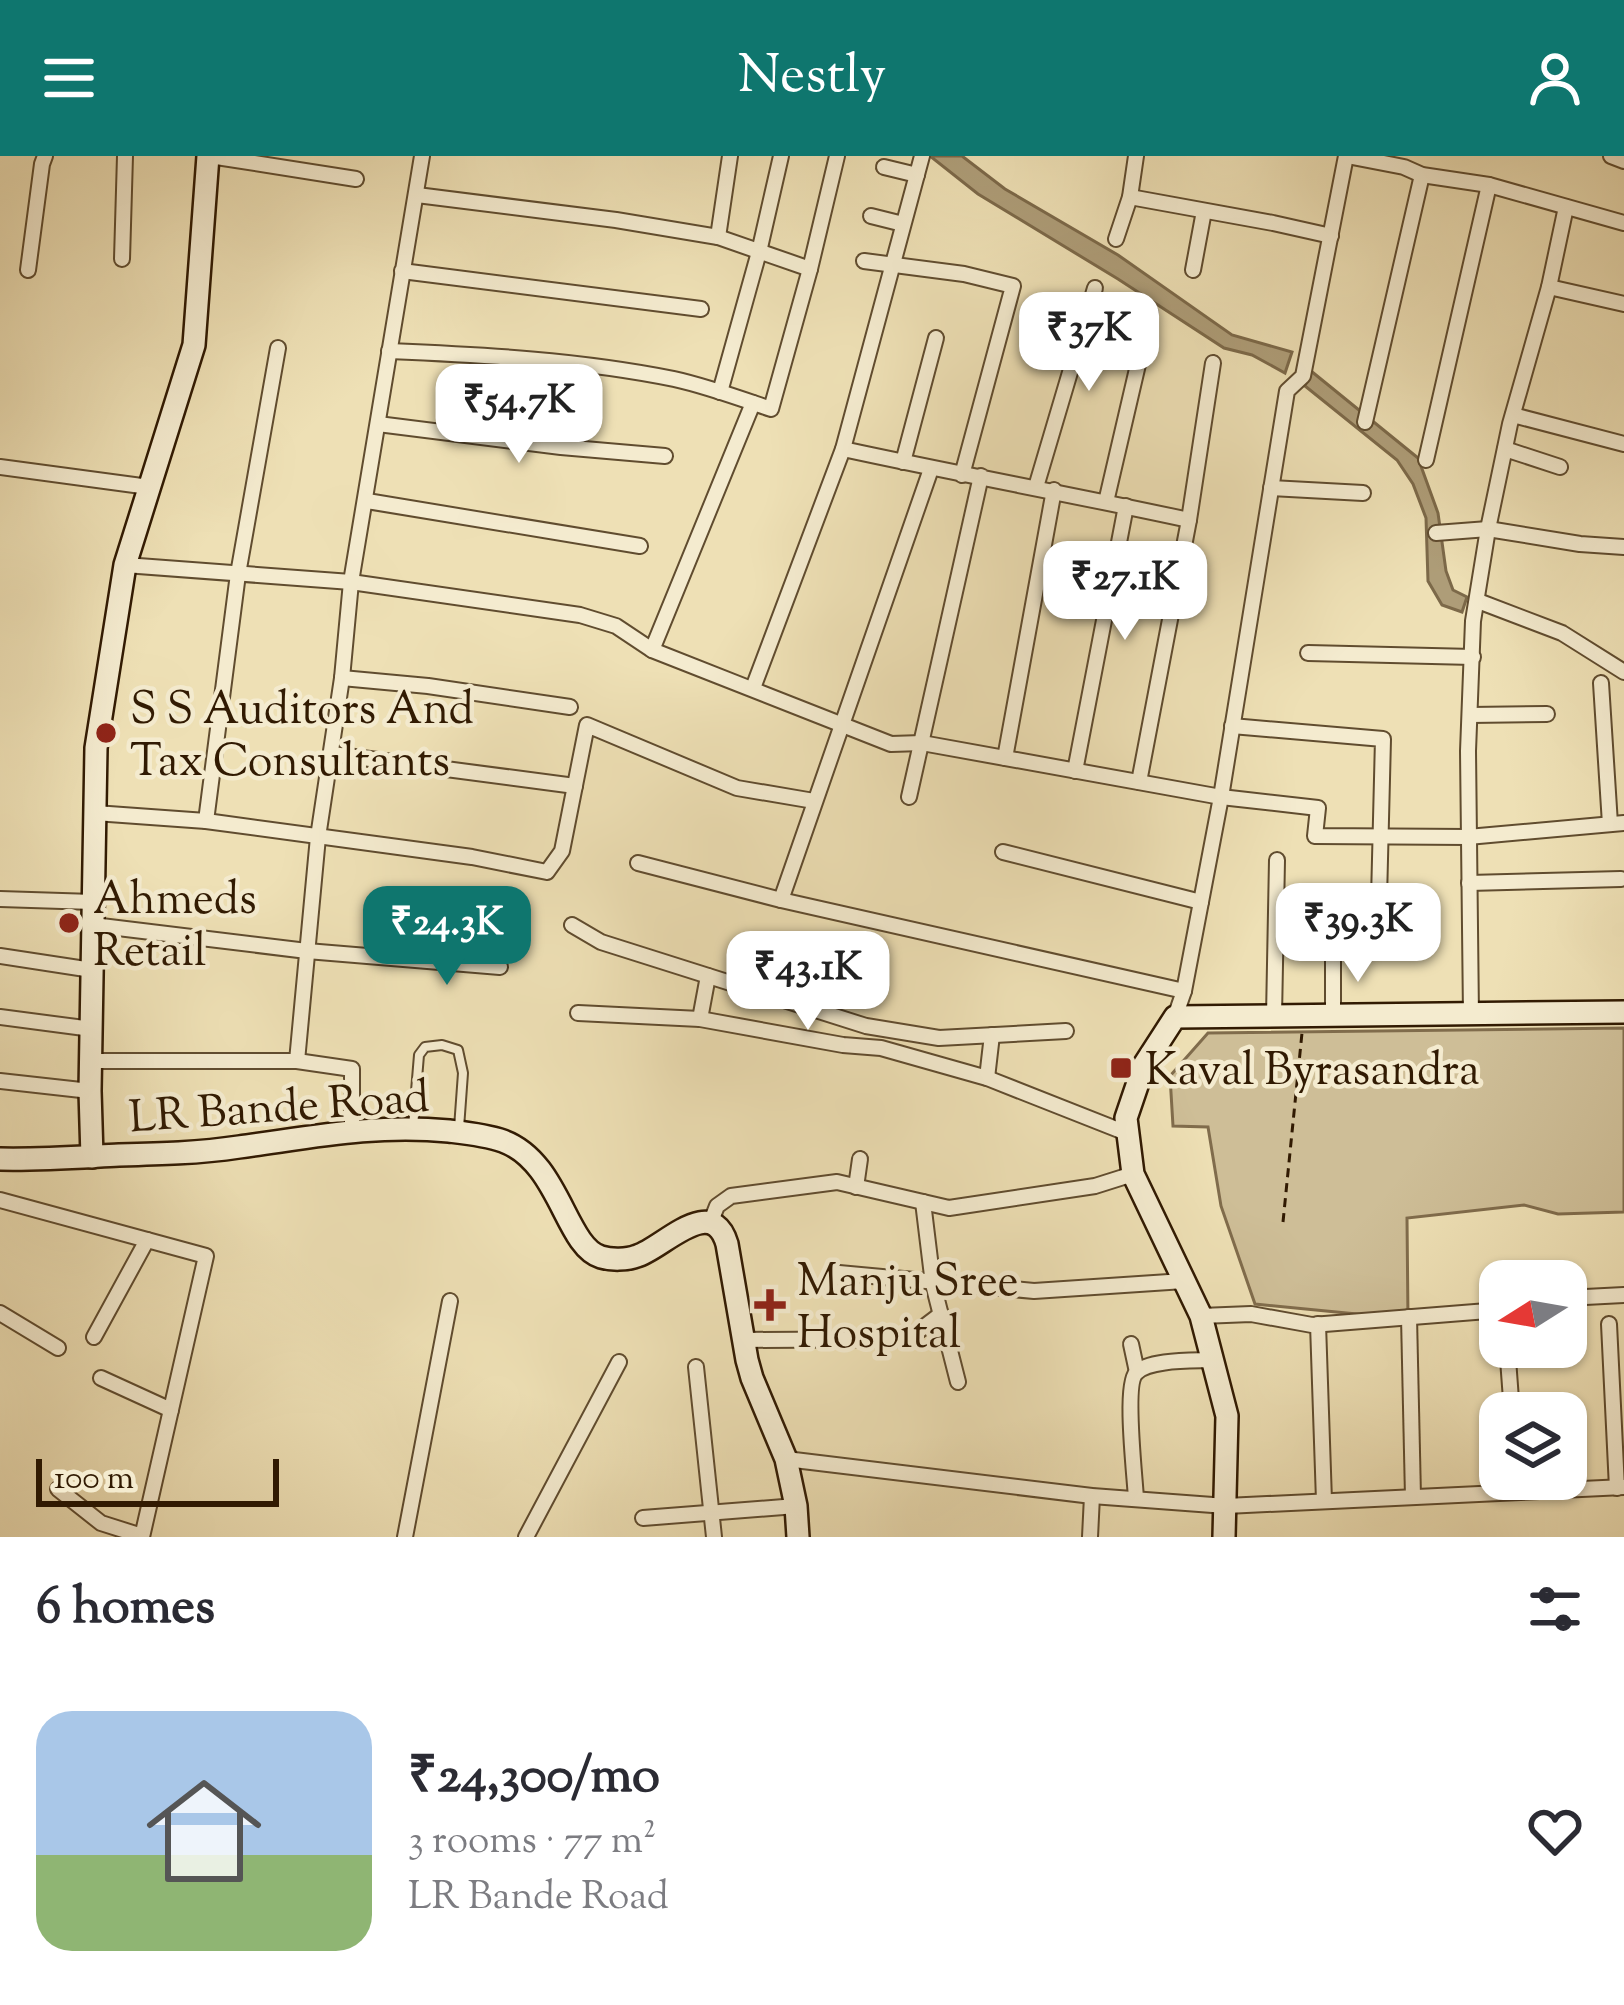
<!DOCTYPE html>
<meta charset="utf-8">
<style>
:root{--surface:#fff;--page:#f2f2f3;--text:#2b2b33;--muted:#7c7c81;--accent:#0f766e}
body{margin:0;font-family:"Sorts Mill Goudy",serif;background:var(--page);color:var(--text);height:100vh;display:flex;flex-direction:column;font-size:45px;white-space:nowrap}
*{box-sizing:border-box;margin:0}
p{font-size:39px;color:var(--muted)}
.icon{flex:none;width:66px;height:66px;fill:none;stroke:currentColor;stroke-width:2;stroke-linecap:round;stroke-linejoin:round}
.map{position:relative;height:1381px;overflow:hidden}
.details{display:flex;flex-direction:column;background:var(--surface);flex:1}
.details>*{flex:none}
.needle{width:78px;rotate:259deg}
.controls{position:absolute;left:1479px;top:1104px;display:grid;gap:24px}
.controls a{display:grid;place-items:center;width:108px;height:108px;border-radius:24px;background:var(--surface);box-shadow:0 3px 9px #0004;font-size:60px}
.scale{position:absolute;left:36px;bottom:30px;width:243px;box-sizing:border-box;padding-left:12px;border:6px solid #311a02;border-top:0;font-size:33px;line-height:42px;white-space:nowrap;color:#311a02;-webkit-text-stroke:9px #f4ebcf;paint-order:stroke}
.price{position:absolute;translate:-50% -102px;padding:0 27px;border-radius:24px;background:#fff;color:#222;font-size:39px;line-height:78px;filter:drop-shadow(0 3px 6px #0008)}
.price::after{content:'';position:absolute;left:50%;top:72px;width:36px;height:27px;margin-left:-18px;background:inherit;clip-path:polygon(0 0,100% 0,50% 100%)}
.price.selected{background:var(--accent);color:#fff}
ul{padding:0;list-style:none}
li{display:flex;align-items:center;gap:36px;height:300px;padding:0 36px}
li span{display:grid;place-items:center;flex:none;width:336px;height:240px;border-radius:36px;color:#555}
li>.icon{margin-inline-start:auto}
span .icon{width:144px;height:144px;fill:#fffc;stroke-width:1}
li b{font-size:51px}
h2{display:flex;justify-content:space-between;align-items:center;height:144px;padding:0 36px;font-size:51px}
header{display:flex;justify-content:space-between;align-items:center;height:156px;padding:0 36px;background:var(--accent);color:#fff;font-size:54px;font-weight:600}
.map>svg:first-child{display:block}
.green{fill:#cebe97;stroke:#806c4c;stroke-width:3}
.water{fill:#ae9d78;stroke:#7c6949;stroke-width:3}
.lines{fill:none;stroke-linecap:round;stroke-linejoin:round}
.lane-casing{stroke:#604c2f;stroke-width:12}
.street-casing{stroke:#604c2f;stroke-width:18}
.secondary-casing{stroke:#311a02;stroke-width:26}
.path{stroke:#311a02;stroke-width:3;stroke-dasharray:9 6;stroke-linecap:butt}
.lane{stroke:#f4ebcf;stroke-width:8}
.street{stroke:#f4ebcf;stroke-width:14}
.secondary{stroke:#f4ebcf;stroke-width:21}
.poi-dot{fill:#8f2418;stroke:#f4ebcf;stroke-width:4.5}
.labels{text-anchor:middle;stroke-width:9;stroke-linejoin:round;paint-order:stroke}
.poi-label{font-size:45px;fill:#311a02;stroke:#f4ebcf;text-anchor:start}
.street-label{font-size:45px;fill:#311a02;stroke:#f4ebcf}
</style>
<header><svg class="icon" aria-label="menu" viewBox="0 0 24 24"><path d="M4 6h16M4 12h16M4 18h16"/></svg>Nestly<svg class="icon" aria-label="person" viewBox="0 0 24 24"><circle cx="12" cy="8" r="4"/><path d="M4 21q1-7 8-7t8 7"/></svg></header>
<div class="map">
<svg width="1624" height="1381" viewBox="0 0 1624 1381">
<rect width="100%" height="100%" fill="#eee0b5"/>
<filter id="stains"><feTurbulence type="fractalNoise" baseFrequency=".00167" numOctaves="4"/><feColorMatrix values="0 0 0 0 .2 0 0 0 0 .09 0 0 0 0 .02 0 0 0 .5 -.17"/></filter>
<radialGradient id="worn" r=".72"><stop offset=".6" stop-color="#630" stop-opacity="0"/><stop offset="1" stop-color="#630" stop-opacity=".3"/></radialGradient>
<!-- green -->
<path class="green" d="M1624 872V1056L1558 1058 1524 1049 1407 1062 1408 1163 1255 1148 1221 1050 1208 971 1173 970 1170 920 1208 877Z"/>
<!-- water -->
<g class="water">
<path d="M930 0H962L1005 33 1118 99 1232 179 1292 196 1285 217 1252 199 1224 192 1118 123 978 38Z"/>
<path d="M1311 215 1418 302 1438 357 1446 415 1453 434 1467 441 1462 456 1442 449 1428 425 1426 362 1413 328 1397 304 1305 230Z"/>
</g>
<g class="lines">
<!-- lane casing -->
<g class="lane-casing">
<path id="lane" d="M413 971 419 899 425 891 442 889 458 894 463 917 459 972"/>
</g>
<!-- street casing -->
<g class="street-casing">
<g id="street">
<path d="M210 0 356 23"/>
<path d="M1347 0 1404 11 1422 19 1489 29 1624 67"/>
<path d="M1611 0 1624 5"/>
<path d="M884 11 917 19"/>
<path d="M417 39 616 64 718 81 810 113"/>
<path d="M1130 41 1273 67 1331 80"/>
<path d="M871 60 903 68"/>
<path d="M718 81 730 0"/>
<path d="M1116 83 1130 41 1136 0"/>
<path d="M122 103 125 0"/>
<path d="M864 105 964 118 1013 130 962 319"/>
<path d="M28 114 42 8 45 0"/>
<path d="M1193 114 1204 55"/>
<path d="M402 115 701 153"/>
<path d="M1549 131 1624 148"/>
<path d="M389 195C484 199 580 204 674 223 706 230 739 242 771 253L810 113 837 0"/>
<path d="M720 236 759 96 781 0"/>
<path d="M1513 259 1624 288"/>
<path d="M1365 266 1422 19"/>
<path d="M378 268 561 291 665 300"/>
<path d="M843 293C958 318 1074 339 1189 364"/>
<path d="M1505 293 1560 311"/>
<path d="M1426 304 1489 29"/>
<path d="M903 306 936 182"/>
<path d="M0 311 149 331"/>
<path d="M1036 331 1095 132"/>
<path d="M1271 332 1363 337"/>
<path d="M367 345 640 390"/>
<path d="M1106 346 1150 157"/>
<path d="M1436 377 1488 373 1580 388 1624 391"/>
<path d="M125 409 351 426 580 459 616 470 652 494 891 588 922 587 1221 641 1318 652 1315 680 1468 681 1624 667"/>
<path d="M1478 445 1562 477 1624 516"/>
<path d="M652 494 753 247"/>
<path d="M1308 497 1473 501"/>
<path d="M342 522 428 530 570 551"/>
<path d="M1601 527 1610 668"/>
<path d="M753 532 843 293 922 0"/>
<path d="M1470 559 1547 558"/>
<path d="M1232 570 1383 583 1379 743"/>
<path d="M332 598 575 630"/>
<path d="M1005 602 1054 334"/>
<path d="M1075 615 1126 350"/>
<path d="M1139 626 1189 364 1213 207"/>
<path d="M909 641 981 320"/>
<path d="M95 657 206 665 472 701 547 716 562 695 587 569 737 632 814 645"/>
<path d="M206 665 238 418 278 192"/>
<path d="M1003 696 1201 746"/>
<path d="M638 707 781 744 1184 835"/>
<path d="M1469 727 1621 723"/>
<path d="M0 743 93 746"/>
<path d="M781 744 931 313"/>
<path d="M93 769 307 795 500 811"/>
<path d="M572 769 601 786 866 870 939 882 1066 875"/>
<path d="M1333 799V860"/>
<path d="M0 800 92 814"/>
<path d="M578 857 700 863 843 889 881 892 987 922 1129 978"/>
<path d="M1471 859 1468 595 1473 465 1488 373 1510 268 1549 131 1566 51"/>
<path d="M1274 860 1277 704"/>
<path d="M0 861 92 873"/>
<path d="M1175 861 1184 835 1221 641 1287 235 1303 220 1346 0"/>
<path d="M700 863 708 820"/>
<path d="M90 905H297L352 913V974"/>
<path d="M297 905 318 681 342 522 351 426 422 0"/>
<path d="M987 922 992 879"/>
<path d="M0 925 90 935"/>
<path d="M856 1031 860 1003"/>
<path d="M0 1044 206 1100 142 1381"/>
<path d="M923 1046 933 1128 958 1226"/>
<path d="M710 1068 717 1050 731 1040 837 1026 949 1052 1095 1030 1133 1018"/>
<path d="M839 1117 1034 1135 1184 1125"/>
<path d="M1566 1142 1624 1139"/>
<path d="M0 1157 58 1192"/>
<path d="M1201 1160 1251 1158 1312 1169 1500 1154"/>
<path d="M1409 1161 1413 1341"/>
<path d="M1318 1168 1324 1345"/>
<path d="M1609 1168 1617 1332"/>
<path d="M94 1181 147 1084"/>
<path d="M743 1184 908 1183 941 1158"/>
<path d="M1131 1188 1137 1216"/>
<path d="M1508 1203 1512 1257"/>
<path d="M696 1211 714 1381"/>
<path d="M101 1222 171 1254"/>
<path d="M786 1303 1092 1340 1226 1350 1624 1331"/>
<path d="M58 1333 101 1367 142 1380"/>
<path d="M1136 1343C1135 1321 1124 1230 1136 1217 1149 1203 1194 1205 1213 1204"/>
<path d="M643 1362 796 1350"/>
<path d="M405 1381 450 1145"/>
<path d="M526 1381 619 1206"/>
<path d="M1090 1381 1092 1340"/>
</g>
</g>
<!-- secondary casing -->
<g class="secondary-casing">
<g id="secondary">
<path d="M92 1001 90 935 96 592 125 409 194 189 208 0"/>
<path d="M0 1003C40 1004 80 1001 119 999 159 998 199 997 239 991 313 981 373 968 449 975 466 977 486 979 503 985 560 1006 565 1090 601 1101 611 1104 627 1104 637 1100 662 1093 712 1036 727 1088L747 1204 752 1222 786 1303 796 1350 798 1381"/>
<path d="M1224 1381 1227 1260 1201 1160 1133 1018 1126 962 1144 909 1175 861 1624 856"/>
</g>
</g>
<!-- path -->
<path class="path" d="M1283 1066 1302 877"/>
<!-- lane -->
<use href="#lane" class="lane"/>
<!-- street -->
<use href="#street" class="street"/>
<!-- secondary -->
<use href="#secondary" class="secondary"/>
</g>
<!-- markers -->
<g class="poi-dot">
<circle cx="106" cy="577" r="12"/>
<circle cx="69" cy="767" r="12"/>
<rect x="1109" y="900" width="24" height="24" rx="6"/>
<path d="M764 1131h12v12h12v12h-12v12h-12v-12h-12v-12h12z"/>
</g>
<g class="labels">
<!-- poi labels -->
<g class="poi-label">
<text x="130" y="567">S S Auditors And<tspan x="130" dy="52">Tax Consultants</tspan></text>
<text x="93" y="757">Ahmeds<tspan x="93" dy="52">Retail</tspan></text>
<text x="1145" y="928">Kaval Byrasandra</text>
<text x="797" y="1139">Manju Sree<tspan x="797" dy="52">Hospital</tspan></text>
</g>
<!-- street labels -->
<g class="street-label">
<text transform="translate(279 949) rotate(-4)" y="16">LR Bande Road</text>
</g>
</g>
<rect width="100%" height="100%" filter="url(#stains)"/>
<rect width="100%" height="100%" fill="url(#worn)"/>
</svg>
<div class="controls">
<a><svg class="needle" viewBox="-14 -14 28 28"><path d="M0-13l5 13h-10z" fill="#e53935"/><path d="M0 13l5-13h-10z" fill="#7c7c81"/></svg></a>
<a><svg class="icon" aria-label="layers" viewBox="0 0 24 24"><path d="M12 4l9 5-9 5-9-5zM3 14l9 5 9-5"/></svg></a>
</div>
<div class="scale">100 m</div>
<b class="price" style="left:1089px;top:238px">₹37K</b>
<b class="price" style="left:519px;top:310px">₹54.7K</b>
<b class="price" style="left:1125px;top:487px">₹27.1K</b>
<b class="price" style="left:1358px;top:829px">₹39.3K</b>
<b class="price selected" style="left:447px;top:832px">₹24.3K</b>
<b class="price" style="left:808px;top:877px">₹43.1K</b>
</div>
<section class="details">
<h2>6 homes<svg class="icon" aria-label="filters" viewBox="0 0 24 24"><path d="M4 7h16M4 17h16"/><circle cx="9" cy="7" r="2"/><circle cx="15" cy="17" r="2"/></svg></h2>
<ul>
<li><span style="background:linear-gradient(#a9c7e8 60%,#8fb573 0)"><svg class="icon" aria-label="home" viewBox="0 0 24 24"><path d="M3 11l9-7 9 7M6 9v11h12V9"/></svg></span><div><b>₹24,300/mo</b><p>3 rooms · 77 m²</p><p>LR Bande Road</p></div><svg class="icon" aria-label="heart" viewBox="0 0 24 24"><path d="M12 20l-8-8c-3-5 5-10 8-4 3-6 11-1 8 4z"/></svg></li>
</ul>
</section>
